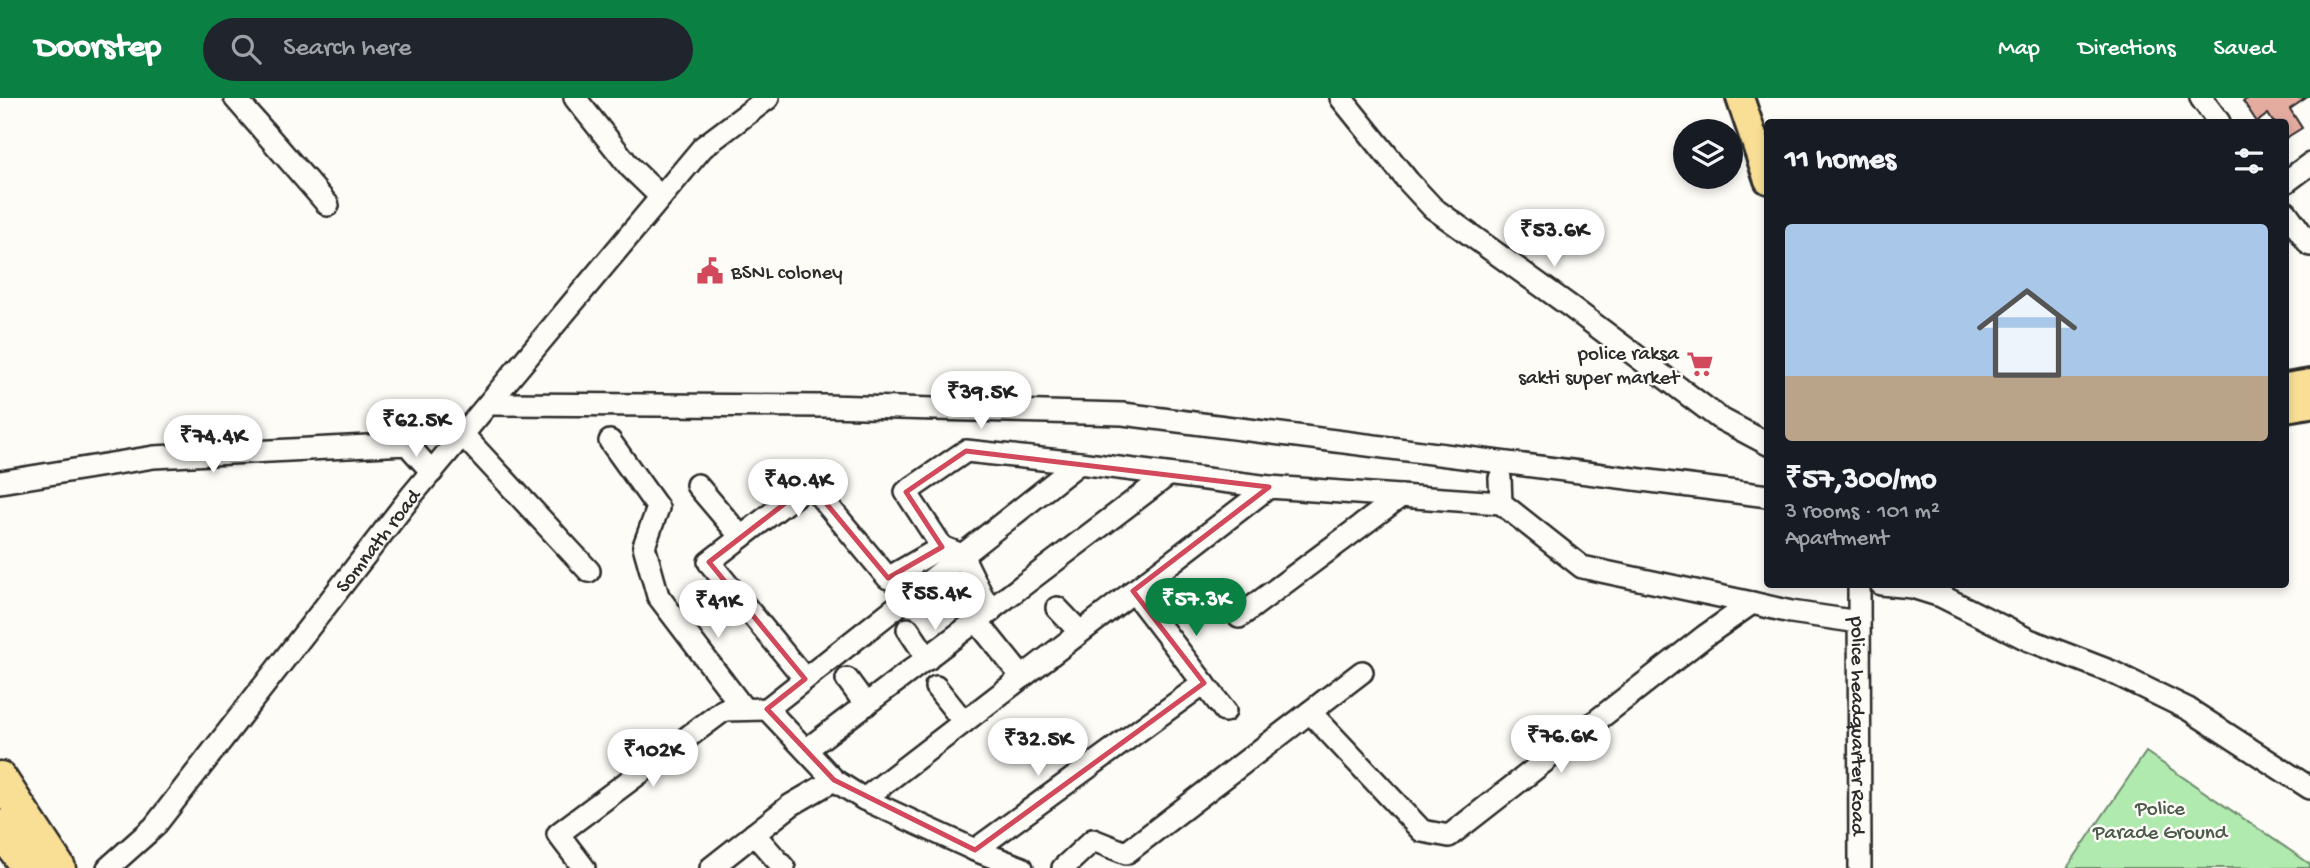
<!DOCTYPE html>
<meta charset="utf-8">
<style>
:root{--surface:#171b24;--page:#20242c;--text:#f1f3f6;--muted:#9ea1a6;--accent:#0b8043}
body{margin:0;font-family:"Gochi Hand",sans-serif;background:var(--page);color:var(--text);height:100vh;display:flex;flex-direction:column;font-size:26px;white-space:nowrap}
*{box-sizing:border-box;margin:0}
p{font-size:23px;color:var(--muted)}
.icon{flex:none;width:38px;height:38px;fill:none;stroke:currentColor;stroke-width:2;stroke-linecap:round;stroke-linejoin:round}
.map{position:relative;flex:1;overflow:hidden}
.details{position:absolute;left:1764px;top:21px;width:525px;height:469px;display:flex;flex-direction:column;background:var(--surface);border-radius:7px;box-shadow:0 4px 10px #0003}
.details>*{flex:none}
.tools{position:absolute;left:1673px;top:21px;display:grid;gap:14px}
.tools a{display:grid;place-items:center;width:70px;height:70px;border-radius:50%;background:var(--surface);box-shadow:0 4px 10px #0003;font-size:35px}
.price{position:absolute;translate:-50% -60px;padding:0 16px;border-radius:24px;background:#fff;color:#222;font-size:23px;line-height:46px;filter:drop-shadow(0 2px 4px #0008)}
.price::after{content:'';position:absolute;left:50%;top:42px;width:21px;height:16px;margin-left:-10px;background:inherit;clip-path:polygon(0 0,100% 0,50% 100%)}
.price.selected{background:var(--accent);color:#fff}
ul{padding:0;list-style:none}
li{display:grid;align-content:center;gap:14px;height:371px;padding:0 21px}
li span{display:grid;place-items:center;height:217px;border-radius:7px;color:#555}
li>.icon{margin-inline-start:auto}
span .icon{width:126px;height:126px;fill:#fffc;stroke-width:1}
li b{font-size:30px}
h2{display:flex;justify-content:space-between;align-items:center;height:84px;padding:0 21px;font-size:30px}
header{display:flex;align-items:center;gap:42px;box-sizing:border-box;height:98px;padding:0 35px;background:var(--accent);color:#fff}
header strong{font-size:33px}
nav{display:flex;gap:38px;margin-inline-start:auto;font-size:24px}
.search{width:490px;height:63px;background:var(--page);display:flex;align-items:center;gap:18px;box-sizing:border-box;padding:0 24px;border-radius:38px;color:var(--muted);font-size:26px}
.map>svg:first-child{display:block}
.green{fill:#b0eaaf;stroke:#6e8a6d;stroke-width:2}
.building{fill:#e4ab9f;stroke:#2b2b2b;stroke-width:2}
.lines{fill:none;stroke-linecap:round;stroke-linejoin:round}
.minor-casing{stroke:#2b2b2b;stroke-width:26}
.major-casing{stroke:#2b2b2b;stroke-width:32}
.highway-casing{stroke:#2b2b2b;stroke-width:37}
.minor{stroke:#fdfcf7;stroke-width:21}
.major{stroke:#f9df96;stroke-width:26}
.highway{stroke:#f9df96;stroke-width:32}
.marked{fill:none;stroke:#d1495b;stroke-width:5;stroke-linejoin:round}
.labels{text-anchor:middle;stroke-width:5;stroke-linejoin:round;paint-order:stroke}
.poi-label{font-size:21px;fill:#2b2b2b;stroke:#fdfcf7;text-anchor:start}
.street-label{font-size:21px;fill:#2b2b2b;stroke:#fdfcf7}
.park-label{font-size:21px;fill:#4c5b4c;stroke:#fdfcf7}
</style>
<header>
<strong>Doorstep</strong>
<div class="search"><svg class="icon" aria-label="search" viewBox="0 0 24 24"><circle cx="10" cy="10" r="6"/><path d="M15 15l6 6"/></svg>Search here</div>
<nav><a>Map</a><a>Directions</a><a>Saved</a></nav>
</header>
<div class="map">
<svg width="2310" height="770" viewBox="0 0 2310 770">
<rect width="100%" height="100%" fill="#fdfcf7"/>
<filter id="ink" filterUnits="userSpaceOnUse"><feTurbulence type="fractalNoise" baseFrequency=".0143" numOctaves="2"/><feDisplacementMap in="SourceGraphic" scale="14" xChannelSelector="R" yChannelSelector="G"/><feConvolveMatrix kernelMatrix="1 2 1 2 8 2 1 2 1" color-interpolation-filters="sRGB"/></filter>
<g filter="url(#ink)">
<!-- green -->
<path class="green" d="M2146 654 2310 766V770H2067Z"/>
<!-- building -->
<path class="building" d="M2249 0H2306L2290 11 2302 30 2286 40V24H2273L2268 16 2257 24 2243 3Z"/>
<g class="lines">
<!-- minor casing -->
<g class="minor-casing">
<g id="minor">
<path d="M235 0 328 107"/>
<path d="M575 0 630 69 661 99"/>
<path d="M1341 0 1408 83 1433 110 1571 209 1719 320 1768 346"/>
<path d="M2201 0 2219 24"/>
<path d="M2286 84 2310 66"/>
<path d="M2286 114 2310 147"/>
<path d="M489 306 826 308 1123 316 1768 398"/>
<path d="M463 337 589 473"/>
<path d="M610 343 658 410 644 448 658 498 744 611"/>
<path d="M1500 380 1501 405 1582 469 1752 505"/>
<path d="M0 384 154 359 407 346 432 374"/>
<path d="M697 387 741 439"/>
<path d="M942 449 906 394 966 353 1079 365"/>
<path id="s1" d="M1859 486 1860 770"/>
<path d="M1881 486 1912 489 1941 498 2029 542 2112 574 2188 611 2310 690"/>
<path d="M1133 493 1225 613"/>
<path d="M1057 510 1080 534"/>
<path d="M1239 519 1401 398"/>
<path d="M976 522 1022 579"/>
<path d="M908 531 928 561"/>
<path d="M805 581 709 464 810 386 888 480 942 449 962 457 990 514"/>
<path d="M847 581 866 607"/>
<path d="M936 589 964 624"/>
<path d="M767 611 834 682"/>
<path d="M1310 614 1422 733 1449 738 1705 538 1752 505 1791 514 1859 524"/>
<path d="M806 652 1168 377"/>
<path d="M864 701 975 752 1204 585"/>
<path d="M754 736 784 770"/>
<path d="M975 752 1022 770"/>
<path id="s2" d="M108 770 154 729 412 397 703 49 768 0"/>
<path d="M584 770 558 736 724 612 767 611 1079 365 1269 389"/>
<path d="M711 770 791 707 834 682 864 701 1269 389 1501 405"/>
<path d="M1063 770 1093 742 1126 755 1362 574"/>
</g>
</g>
<!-- major casing -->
<g class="major-casing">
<g id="major">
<path d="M1740 0 1768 82"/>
<path d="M2286 289 2310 285"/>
<path d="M2286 310 2310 306"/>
</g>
</g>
<!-- highway casing -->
<g class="highway-casing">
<g id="highway">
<path d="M0 680 59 770"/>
<path d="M0 728 27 770"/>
</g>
</g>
<!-- minor -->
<use href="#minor" class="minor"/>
<!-- major -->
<use href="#major" class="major"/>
<!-- highway -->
<use href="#highway" class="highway"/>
</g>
</g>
<!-- marked area -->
<path class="marked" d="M966 353 1269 389 1133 493 1204 585 975 752 834 682 767 611 805 581 709 464 810 386 888 480 942 449 906 394Z"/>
<!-- icons -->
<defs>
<g id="civic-bare" transform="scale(2.1)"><path d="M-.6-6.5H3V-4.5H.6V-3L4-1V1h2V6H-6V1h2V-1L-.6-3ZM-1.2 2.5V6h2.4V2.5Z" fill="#d1495b" stroke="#fdfcf7" stroke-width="2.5" paint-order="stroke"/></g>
<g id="supermarket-bare" transform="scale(2.1)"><path d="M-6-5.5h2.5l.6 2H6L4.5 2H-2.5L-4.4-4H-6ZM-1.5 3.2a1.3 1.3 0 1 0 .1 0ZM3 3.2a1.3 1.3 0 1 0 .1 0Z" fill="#d1495b" stroke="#fdfcf7" stroke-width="2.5" paint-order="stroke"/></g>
</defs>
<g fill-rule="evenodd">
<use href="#civic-bare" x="710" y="173"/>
<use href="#supermarket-bare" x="1700" y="266"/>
</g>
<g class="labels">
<!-- poi labels -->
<g class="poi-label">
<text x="731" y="180">BSNL coloney</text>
<text x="1679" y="261" text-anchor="end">police raksa<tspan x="1679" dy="24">sakti super market</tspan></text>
</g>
<!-- street labels -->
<g class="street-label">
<text dy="7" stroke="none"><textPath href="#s2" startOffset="425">Somnath road</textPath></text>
<text dy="7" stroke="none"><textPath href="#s1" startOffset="142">police headquarter Road</textPath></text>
</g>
<!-- park labels -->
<g class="park-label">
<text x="2160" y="716">Police<tspan x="2160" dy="24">Parade Ground</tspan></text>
</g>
</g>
</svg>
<div class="tools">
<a><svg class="icon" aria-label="layers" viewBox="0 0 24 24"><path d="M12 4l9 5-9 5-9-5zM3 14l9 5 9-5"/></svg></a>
</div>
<b class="price" style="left:1554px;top:171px">₹53.6K</b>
<b class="price" style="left:981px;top:333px">₹39.5K</b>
<b class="price" style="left:416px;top:361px">₹62.5K</b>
<b class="price" style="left:213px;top:377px">₹74.4K</b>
<b class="price" style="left:798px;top:421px">₹40.4K</b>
<b class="price" style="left:935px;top:534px">₹55.4K</b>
<b class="price selected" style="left:1196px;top:540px">₹57.3K</b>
<b class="price" style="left:718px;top:542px">₹41K</b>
<b class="price" style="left:1561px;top:677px">₹76.6K</b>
<b class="price" style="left:1038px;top:680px">₹32.5K</b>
<b class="price" style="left:653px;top:691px">₹102K</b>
<section class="details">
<h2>11 homes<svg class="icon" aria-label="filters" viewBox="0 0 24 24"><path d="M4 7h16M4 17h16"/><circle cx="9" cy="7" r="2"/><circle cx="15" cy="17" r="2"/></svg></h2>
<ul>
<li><span style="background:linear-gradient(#a9c7e8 70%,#b9a48a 0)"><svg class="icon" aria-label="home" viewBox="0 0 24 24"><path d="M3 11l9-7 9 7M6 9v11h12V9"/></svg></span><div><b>₹57,300/mo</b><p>3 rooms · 101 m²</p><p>Apartment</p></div></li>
</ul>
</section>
</div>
